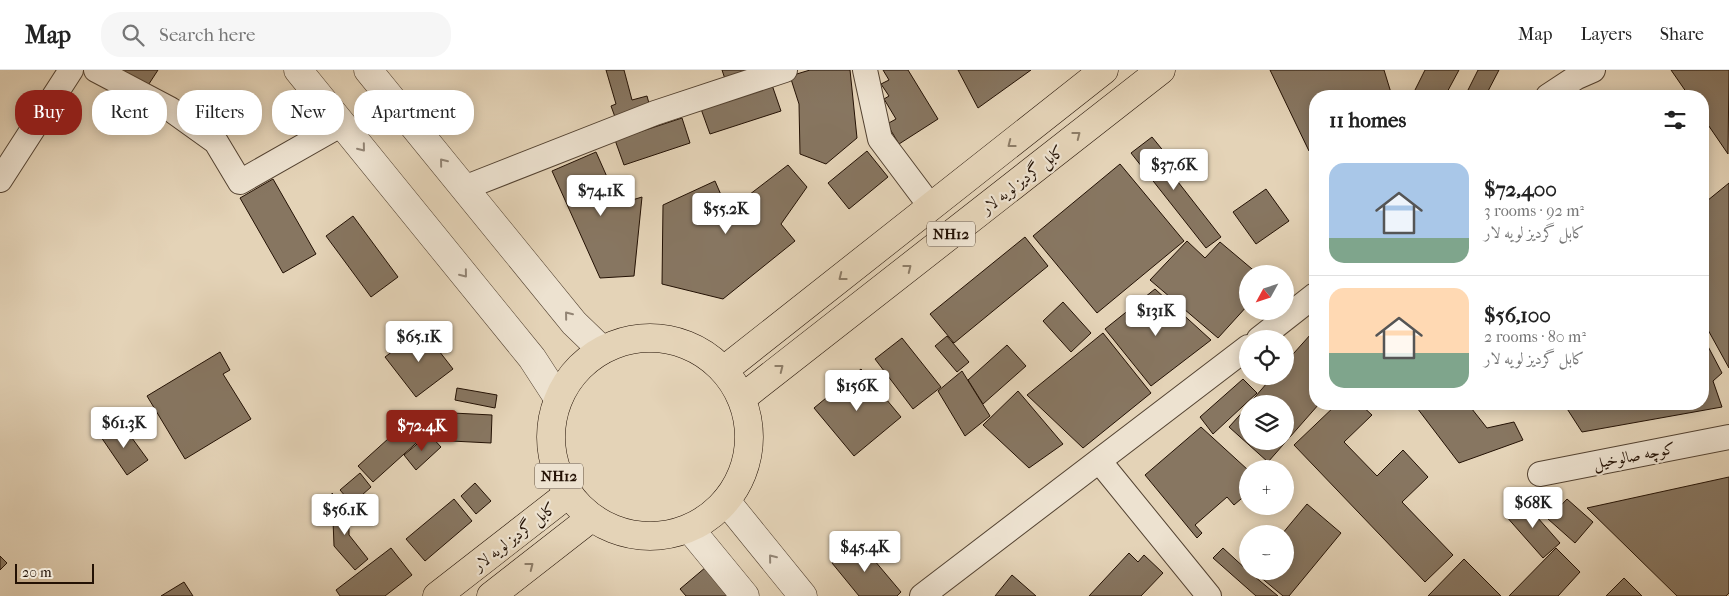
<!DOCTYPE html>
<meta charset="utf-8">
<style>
:root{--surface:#fff;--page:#f6f6f6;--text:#222;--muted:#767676;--line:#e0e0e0;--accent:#8f2418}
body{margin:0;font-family:"IM FELL French Canon",Amiri,serif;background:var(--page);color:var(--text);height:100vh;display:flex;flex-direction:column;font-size:19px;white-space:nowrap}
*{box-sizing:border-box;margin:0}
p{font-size:16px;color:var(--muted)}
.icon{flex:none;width:28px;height:28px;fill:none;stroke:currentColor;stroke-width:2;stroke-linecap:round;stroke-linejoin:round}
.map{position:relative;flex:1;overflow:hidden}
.drawer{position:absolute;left:1309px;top:20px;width:400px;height:320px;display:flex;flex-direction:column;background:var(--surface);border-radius:20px;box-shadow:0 2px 12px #0003}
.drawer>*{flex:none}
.top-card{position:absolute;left:15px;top:20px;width:475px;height:45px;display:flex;gap:10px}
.needle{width:32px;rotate:230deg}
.tools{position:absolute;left:1239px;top:195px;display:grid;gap:10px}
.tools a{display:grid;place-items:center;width:55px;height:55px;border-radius:50%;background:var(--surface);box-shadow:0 2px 12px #0003;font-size:25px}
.scale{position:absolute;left:15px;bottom:12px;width:79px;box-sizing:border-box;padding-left:5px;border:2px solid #231104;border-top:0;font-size:14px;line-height:18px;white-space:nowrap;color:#231104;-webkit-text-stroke:4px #ede2d0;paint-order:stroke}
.price{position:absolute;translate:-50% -42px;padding:0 11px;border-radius:5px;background:#fff;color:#222;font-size:16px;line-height:32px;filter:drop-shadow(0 1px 2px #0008)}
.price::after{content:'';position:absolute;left:50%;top:30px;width:15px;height:11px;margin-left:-8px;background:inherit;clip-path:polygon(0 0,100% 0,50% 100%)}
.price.on{background:var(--accent);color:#fff}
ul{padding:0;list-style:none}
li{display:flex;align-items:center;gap:15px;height:125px;padding:0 20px}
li+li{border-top:1px solid var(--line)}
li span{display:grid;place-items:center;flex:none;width:140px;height:100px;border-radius:15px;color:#555}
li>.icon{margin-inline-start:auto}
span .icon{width:60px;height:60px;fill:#fffc;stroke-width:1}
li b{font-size:21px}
h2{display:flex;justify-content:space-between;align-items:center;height:60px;padding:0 20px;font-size:21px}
.tag{padding:0 18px;border-radius:20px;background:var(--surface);box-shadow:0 2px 12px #0003;font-size:18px;line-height:45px}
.tag.on{background:var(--accent);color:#fff}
header{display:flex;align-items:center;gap:30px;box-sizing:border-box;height:70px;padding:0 25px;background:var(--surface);border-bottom:1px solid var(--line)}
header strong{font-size:24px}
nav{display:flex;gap:28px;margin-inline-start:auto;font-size:18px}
.search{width:350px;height:45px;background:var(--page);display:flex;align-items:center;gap:12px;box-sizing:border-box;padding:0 18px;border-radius:20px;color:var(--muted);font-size:19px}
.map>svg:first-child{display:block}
.building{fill:#877661;stroke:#231104}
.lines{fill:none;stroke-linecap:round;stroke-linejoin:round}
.minor-casing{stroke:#534231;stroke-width:26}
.tertiary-casing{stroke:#534231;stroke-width:29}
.trunk-casing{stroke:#231104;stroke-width:29}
.minor{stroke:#ede2d0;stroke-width:24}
.tertiary{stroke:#ede2d0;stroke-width:28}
.trunk{stroke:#e4d3b7;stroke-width:28}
.oneway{stroke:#8d7c66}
.oneway2{stroke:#928474}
.labels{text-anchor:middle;stroke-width:4.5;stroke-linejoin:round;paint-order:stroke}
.shield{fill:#ede2d0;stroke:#605041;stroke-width:1}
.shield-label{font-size:15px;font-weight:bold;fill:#231104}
.street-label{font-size:16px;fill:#231104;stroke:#ede2d0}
</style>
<header>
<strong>Map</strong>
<div class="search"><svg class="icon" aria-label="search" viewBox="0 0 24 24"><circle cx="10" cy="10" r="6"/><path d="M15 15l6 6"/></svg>Search here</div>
<nav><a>Map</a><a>Layers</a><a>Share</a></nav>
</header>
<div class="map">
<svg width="1729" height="526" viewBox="0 0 1729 526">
<rect width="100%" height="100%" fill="#e4d3b7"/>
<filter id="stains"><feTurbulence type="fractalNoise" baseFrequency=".004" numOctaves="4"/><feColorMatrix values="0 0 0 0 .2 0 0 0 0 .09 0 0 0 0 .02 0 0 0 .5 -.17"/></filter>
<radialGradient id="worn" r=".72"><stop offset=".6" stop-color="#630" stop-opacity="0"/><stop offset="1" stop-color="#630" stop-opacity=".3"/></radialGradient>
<!-- building -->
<g class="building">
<path d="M113 0H158L145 20Z"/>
<path d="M606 0H624L632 30 647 26 650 37 615 47 611 36 616 34Z"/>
<path d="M722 0H765L726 12Z"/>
<path d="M810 0H850L857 68 826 94 800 84 799 34 790 6Z"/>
<path d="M883 0H908L938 49 899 74 887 54 896 49 884 29 889 26 881 14 889 10Z"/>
<path d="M958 0H1031L978 38Z"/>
<path d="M1270 0H1384L1392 26H1315V80L1309 81Z"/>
<path d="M1425 0H1459L1445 26H1412Z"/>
<path d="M1478 0H1499L1487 23 1491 26H1465Z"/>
<path d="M1671 0H1729L1728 84 1702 46V26H1689Z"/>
<path d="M772 15 781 41 710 64 701 39Z"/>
<path d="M682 48 690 73 624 95 615 70Z"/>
<path d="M1152 67 1170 89 1164 94 1221 167 1206 178 1131 83Z"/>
<path d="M867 81 888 107 849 139 828 113Z"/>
<path d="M596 82 619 134 642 127 634 206 600 208 552 101Z"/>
<path d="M1120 94 1184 171 1097 243 1033 166Z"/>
<path d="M788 95 807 117 781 154 795 171 723 229 662 214 663 135 715 111 728 141Z"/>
<path d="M273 109 316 184 283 203 240 128Z"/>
<path d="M1729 113V298L1702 249V135Z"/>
<path d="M1266 119 1289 151 1256 174 1233 142Z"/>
<path d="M353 146 398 207 371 227 326 166Z"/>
<path d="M1025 167 1048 196 954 273 930 244Z"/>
<path d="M1187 171 1205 188 1220 172 1258 204H1248V235L1218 268 1150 210Z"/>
<path d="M1155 219 1211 270 1151 316 1105 259Z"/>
<path d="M1063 232 1091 263 1071 282 1043 251Z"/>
<path d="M422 259 453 299 416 327 385 287Z"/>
<path d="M1103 263 1151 323 1083 378 1027 325Z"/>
<path d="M1311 264 1315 267V334H1319L1268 392 1229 357 1248 336V371H1285V334H1249L1273 306H1285V293Z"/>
<path d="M1702 265 1722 303 1713 311 1722 337 1582 362 1564 334H1702Z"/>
<path d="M947 266 969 292 957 302 935 276Z"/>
<path d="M902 268 941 317 913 339 875 289Z"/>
<path d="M1007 275 1026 296 983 334 968 310Z"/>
<path d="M220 282 230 300 223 304 251 349 185 389 147 326Z"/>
<path d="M861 299 901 347 854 386 814 338Z"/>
<path d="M962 301 990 346 965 366 938 321Z"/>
<path d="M1243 309 1257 323 1213 364 1200 347Z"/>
<path d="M457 318 497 325 495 338 455 330Z"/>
<path d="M1018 321 1063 374 1029 398 983 355Z"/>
<path d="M1337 334H1360L1372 345 1344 372 1377 406 1403 380 1428 407 1402 432 1453 485 1425 512 1294 375Z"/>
<path d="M1414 334H1468L1487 358 1514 352 1523 370 1459 393Z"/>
<path d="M453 343 492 345 491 373 451 371Z"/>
<path d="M409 350 424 366 373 412 358 396Z"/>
<path d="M121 353 148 390 127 405 101 367Z"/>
<path d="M1201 357 1248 400V423L1234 435 1227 427 1195 455 1202 463 1197 468 1145 405Z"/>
<path d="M429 364 441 377 416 400 404 385Z"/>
<path d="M360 403 371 417 352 434 340 420Z"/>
<path d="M1729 407V523L1726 526H1677L1587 438Z"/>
<path d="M475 413 491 431 476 444 461 426Z"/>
<path d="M332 423 349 441V465L368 489 355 500 334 476Z"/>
<path d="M454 429 472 451 425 491 406 469Z"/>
<path d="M1567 429 1593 452 1575 473 1548 449Z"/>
<path d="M1522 430 1560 473 1543 488 1505 445Z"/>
<path d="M1307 434 1341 463 1289 526H1283L1253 501H1285V464H1282Z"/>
<path d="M858 471 901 522 897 526H859L832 493Z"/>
<path d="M391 478 412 505 385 526H340L336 520Z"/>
<path d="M1223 478 1248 501 1278 526H1256L1213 488Z"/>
<path d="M1556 478 1580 502 1558 526H1509Z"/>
<path d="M1129 483 1138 492 1144 485 1163 503 1141 526H1089Z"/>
<path d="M0 486 7 493 0 500Z"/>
<path d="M1464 489 1501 526H1428Z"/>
<path d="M706 497 729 526H686L680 519Z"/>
<path d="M1012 505 1036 526H995Z"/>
<path d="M1624 508 1642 526H1606Z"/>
<path d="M184 512 193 526H161Z"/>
</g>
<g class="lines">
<!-- minor casing -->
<g class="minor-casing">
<g id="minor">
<path d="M96 0 170 39 216 72 240 112 342 54"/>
<path d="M865 0 880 69 931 137"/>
<path d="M1548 26 1577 7 1593 0"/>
<path d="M0 110 71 0"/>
<path d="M464 118 655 43 785 0"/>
<path d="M1259 269 1315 225"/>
<path d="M1100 392 1209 526"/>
<path d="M1540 404 1729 367"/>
<path d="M922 526 1248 277"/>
</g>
</g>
<!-- tertiary casing -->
<g class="tertiary-casing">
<g id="tertiary">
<path d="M298 0 532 288 558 328"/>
<path d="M368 0 574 253 602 280"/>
<path d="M726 431 803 526"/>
<path d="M690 459 745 526"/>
</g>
</g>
<!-- trunk casing -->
<g class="trunk-casing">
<g id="trunk">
<circle cx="650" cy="367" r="99"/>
<path d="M724 300 1104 0"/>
<path d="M742 328 1161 0"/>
<path d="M437 526 568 424"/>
<path d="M491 526 591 448"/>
</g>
</g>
<!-- minor -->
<use href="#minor" class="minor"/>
<!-- tertiary -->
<use href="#tertiary" class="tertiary"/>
<!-- trunk -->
<use href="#trunk" class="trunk"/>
</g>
<!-- one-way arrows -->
<defs><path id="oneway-chevron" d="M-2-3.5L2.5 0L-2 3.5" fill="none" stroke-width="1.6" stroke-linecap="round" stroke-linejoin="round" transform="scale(1.25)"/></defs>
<g class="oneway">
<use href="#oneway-chevron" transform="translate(1077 65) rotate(-38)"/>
<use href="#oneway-chevron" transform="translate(1011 74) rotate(142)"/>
<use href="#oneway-chevron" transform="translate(908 198) rotate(-38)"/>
<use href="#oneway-chevron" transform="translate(842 207) rotate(142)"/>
<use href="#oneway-chevron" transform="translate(780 298) rotate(-38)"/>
<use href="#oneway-chevron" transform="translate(530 496) rotate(-38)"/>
</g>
<g class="oneway2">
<use href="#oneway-chevron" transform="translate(362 78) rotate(51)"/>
<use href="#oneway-chevron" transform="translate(443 92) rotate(-129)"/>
<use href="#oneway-chevron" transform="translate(464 204) rotate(51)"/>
<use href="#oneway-chevron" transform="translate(568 245) rotate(-129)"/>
<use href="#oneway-chevron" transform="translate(772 488) rotate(-129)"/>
</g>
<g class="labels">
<!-- shield labels -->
<g class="shield">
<rect x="927" y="151.5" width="48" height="25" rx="4"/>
<rect x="535" y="393.5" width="48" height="25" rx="4"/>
</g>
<g class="shield-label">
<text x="951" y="169">NH12</text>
<text x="559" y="411">NH12</text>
</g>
<!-- street labels -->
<g class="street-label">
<text transform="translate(1022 109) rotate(-38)" y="6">کابل گردیز لویه لار</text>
<text transform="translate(1634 385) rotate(-11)" y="6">کوچه صالوخیل</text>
<text transform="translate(514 466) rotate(-38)" y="6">کابل گردیز لویه لار</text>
</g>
</g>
<rect width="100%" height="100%" filter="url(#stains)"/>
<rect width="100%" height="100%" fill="url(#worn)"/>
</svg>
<div class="tools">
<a><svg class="needle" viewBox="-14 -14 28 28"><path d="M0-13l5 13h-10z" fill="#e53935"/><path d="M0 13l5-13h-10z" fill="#767676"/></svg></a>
<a><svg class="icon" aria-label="locate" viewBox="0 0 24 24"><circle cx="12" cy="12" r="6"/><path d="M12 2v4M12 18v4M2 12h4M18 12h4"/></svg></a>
<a><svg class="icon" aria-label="layers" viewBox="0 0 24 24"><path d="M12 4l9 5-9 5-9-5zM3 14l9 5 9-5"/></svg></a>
<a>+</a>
<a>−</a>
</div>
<div class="scale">20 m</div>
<b class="price" style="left:1174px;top:121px">$37.6K</b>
<b class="price" style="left:601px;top:147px">$74.1K</b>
<b class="price" style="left:726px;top:165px">$55.2K</b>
<b class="price" style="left:1156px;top:267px">$131K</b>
<b class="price" style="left:419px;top:293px">$65.1K</b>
<b class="price" style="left:857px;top:342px">$156K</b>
<b class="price" style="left:124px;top:379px">$61.3K</b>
<b class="price on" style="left:422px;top:382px">$72.4K</b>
<b class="price" style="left:1533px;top:459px">$68K</b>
<b class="price" style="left:345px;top:466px">$56.1K</b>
<b class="price" style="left:865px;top:503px">$45.4K</b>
<div class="top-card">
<a class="tag on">Buy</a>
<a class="tag">Rent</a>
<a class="tag">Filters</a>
<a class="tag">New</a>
<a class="tag">Apartment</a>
</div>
<section class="drawer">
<h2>11 homes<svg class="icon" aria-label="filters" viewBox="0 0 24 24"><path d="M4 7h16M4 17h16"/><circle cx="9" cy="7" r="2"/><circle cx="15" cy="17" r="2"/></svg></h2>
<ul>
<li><span style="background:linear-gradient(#a9c7e8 75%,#7fa58c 0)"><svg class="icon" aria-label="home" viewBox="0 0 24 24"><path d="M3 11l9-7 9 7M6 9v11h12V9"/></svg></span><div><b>$72,400</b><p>3 rooms · 92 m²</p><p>کابل گردیز لویه لار</p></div></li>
<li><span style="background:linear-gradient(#ffd9b3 65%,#7fa58c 0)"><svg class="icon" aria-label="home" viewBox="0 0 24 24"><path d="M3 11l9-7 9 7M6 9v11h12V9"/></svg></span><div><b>$56,100</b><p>2 rooms · 80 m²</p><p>کابل گردیز لویه لار</p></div></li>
</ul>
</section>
</div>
